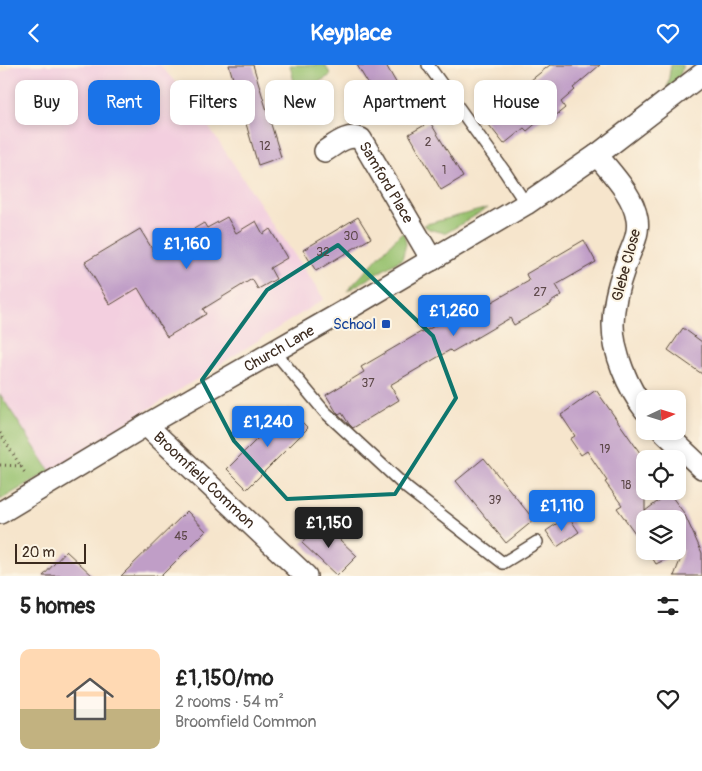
<!DOCTYPE html>
<meta charset="utf-8">
<style>
:root{--surface:#fff;--page:#f2f2f2;--text:#222;--muted:#767676;--accent:#1a73e8}
body{margin:0;font-family:Pangolin,sans-serif;background:var(--page);color:var(--text);height:100vh;display:flex;flex-direction:column;font-size:19px;white-space:nowrap}
*{box-sizing:border-box;margin:0}
p{font-size:16px;color:var(--muted)}
.icon{flex:none;width:28px;height:28px;fill:none;stroke:currentColor;stroke-width:2;stroke-linecap:round;stroke-linejoin:round}
.map{position:relative;height:511px;overflow:hidden}
.panel{display:flex;flex-direction:column;background:var(--surface);flex:1}
.panel>*{flex:none}
.banner{position:absolute;left:15px;top:15px;width:672px;height:45px;display:flex;gap:10px}
.needle{width:32px;rotate:86deg}
.tools{position:absolute;left:636px;top:325px;display:grid;gap:10px}
.tools a{display:grid;place-items:center;width:50px;height:50px;border-radius:10px;background:var(--surface);box-shadow:0 2px 8px #0003;font-size:25px}
.scale{position:absolute;left:15px;bottom:12px;width:71px;box-sizing:border-box;padding-left:5px;border:2px solid #3b2a1e;border-top:0;font-size:14px;line-height:18px;white-space:nowrap;color:#3b2a1e;-webkit-text-stroke:4px #fcf5e5;paint-order:stroke}
.price{position:absolute;translate:-50% -42px;padding:0 11px;border-radius:5px;background:var(--accent);color:#fff;font-size:16px;line-height:32px;filter:drop-shadow(0 1px 2px #0008)}
.price::after{content:'';position:absolute;left:50%;top:30px;width:15px;height:11px;margin-left:-8px;background:inherit;clip-path:polygon(0 0,100% 0,50% 100%)}
.price.on{background:#222;color:#fff}
ul{padding:0;list-style:none}
li{display:flex;align-items:center;gap:15px;height:125px;padding:0 20px}
li span{display:grid;place-items:center;flex:none;width:140px;height:100px;border-radius:10px;color:#555}
li>.icon{margin-inline-start:auto}
span .icon{width:60px;height:60px;fill:#fffc;stroke-width:1}
li b{font-size:21px}
h2{display:flex;justify-content:space-between;align-items:center;height:60px;padding:0 20px;font-size:21px}
.pill{padding:0 18px;border-radius:10px;background:var(--surface);box-shadow:0 2px 8px #0003;font-size:18px;line-height:45px}
.pill.on{background:var(--accent);color:#fff}
header{display:flex;justify-content:space-between;align-items:center;height:65px;padding:0 20px;background:var(--accent);color:#fff;font-size:22px;font-weight:800}
.map>svg:first-child{display:block}
.built{fill:#f3cfdf}
.green{fill:#97c16e;stroke:#697646}
.building{fill:#c09ec7}
.lines{fill:none;stroke-linecap:round;stroke-linejoin:round}
.service-casing{stroke:#574638;stroke-width:14}
.minor-casing{stroke:#574638;stroke-width:24}
.path{stroke:#574638;stroke-width:3;stroke-dasharray:1 4;stroke-linecap:butt}
.service{stroke:#fff;stroke-width:11}
.minor{stroke:#fff;stroke-width:21}
.marked{fill:none;stroke:#0f766e;stroke-width:4;stroke-linejoin:round}
.transit-dot{fill:#1a4fb4;stroke:#fcf5e5;stroke-width:2}
.labels{text-anchor:middle;stroke-width:4;stroke-linejoin:round;paint-order:stroke}
.number-label{font-size:12px;fill:#5c4748}
.street-label{font-size:15px;fill:#3b2a1e;stroke:#fcf5e5}
.transit-label{font-size:15px;fill:#164399;stroke:#fcf5e5;text-anchor:end}
</style>
<header><svg class="icon" aria-label="back" viewBox="0 0 24 24"><path d="M15 5l-7 7 7 7"/></svg>Keyplace<svg class="icon" aria-label="heart" viewBox="0 0 24 24"><path d="M12 20l-8-8c-3-5 5-10 8-4 3-6 11-1 8 4z"/></svg></header>
<div class="map">
<svg width="702" height="511" viewBox="0 0 702 511">
<rect width="100%" height="100%" fill="#fcf5e5"/>
<filter id="ink" filterUnits="userSpaceOnUse"><feTurbulence type="fractalNoise" baseFrequency=".02" numOctaves="2"/><feDisplacementMap in="SourceGraphic" scale="10" xChannelSelector="R" yChannelSelector="G"/><feConvolveMatrix kernelMatrix="1 2 1 2 8 2 1 2 1" color-interpolation-filters="sRGB"/></filter>
<filter id="wash" filterUnits="userSpaceOnUse"><feTurbulence type="fractalNoise" baseFrequency=".0096" numOctaves="4" result="noise"/><feDisplacementMap in="SourceGraphic" scale="20" xChannelSelector="R" yChannelSelector="G"/><feGaussianBlur stdDeviation="1.12" result="paint"/><feColorMatrix in="noise" values="0 0 0 0 0 0 0 0 0 0 0 0 0 0 0 0 0 1.4 0 .05"/><feComposite in="paint" operator="in"/></filter>
<g filter="url(#wash)">
<rect width="100%" height="100%" fill="#f6e5cc"/>
<!-- built -->
<path class="built" d="M15 0H160L190 34 324 234 50 406 0 329V8Z"/>
<!-- green -->
<g class="green">
<path d="M290 0H325L331 10 297 29Z"/>
<path d="M671 0H683C681 11 676 17 667 24Z"/>
<path d="M488 143 446 168 431 165 423 160Z"/>
<path d="M404 168 406 179 402 194 347 226 400 169Z"/>
<path d="M0 329 50 406 0 435Z"/>
</g>
<g id="blocks">
<!-- building -->
<g class="building">
<path d="M229 0H253L281 92 258 100Z"/>
<path d="M357 0H386L410 42 389 54Z"/>
<path d="M550 0H600L573 23 575 25 561 37 565 43 549 56 545 51 527 66 524 63 504 79 478 46 498 30 501 34 508 28 511 31Z"/>
<path d="M430 57 463 112 441 125 409 69Z"/>
<path d="M227 152 236 168 256 156 263 169 270 164 287 193 270 203 276 214 258 224 252 214 203 244 206 249 167 272 138 223 110 240 85 197 140 164 154 187 204 158 207 163Z"/>
<path d="M358 152 371 173 316 206 303 185Z"/>
<path d="M584 175 596 197 556 220 562 230 551 237V239L514 260 510 253 452 287 450 285 390 320 399 335 353 363 349 359 342 348 339 350 337 348 326 330 364 307 361 302 421 267 422 268 473 239 477 245 497 234 529 216 526 209Z"/>
<path d="M683 263 702 277V309L668 285Z"/>
<path d="M596 325 645 395V446L669 428 684 448 702 488V511H674L684 485 656 499 648 486H678V454H645V482L617 443 622 440 605 417 607 416 587 386 581 390 570 374 575 371 561 350Z"/>
<path d="M288 343 308 363 247 424 227 404Z"/>
<path d="M484 393 534 455 506 478 456 416Z"/>
<path d="M187 446 206 466 161 511H121Z"/>
<path d="M568 451 579 467 557 482 546 466Z"/>
<path d="M321 457 357 491 337 511 302 478Z"/>
<path d="M66 486 93 511H43Z"/>
</g>
</g>
</g>
<g filter="url(#ink)">
<use href="#blocks" fill-opacity="0" stroke="#574638" stroke-width="1"/>
<g class="lines">
<!-- service casing -->
<g class="service-casing">
<g id="service">
<path d="M428 0 505 107 526 139"/>
<path d="M274 286 324 346 408 424 503 498 537 477"/>
</g>
</g>
<!-- minor casing -->
<g class="minor-casing">
<g id="minor">
<path id="s1" d="M325 86C336 79 348 68 361 74L432 195"/>
<path d="M597 90C611 108 633 129 637 154 640 171 630 185 625 201 618 220 613 240 613 260 613 288 628 323 645 345"/>
<path id="s2" d="M146 360 306 511"/>
<path d="M663 366 702 403"/>
<path id="s3" d="M0 448 146 360 348 244 526 139 597 90 702 9"/>
</g>
</g>
<!-- path -->
<g class="path">
<path d="M0 368 25 408"/>
<path d="M0 400 21 401"/>
</g>
<!-- service -->
<use href="#service" class="service"/>
<!-- minor -->
<use href="#minor" class="minor"/>
</g>
</g>
<!-- marked area -->
<path class="marked" d="M338 180 433 271 456 333 395 429 287 434 234 376 202 315 267 225Z"/>
<!-- markers -->
<rect class="transit-dot" x="381" y="254" width="10" height="10" rx="2.5"/>
<g class="labels">
<!-- number labels -->
<g class="number-label">
<text x="428" y="81">2</text>
<text x="265" y="85">12</text>
<text x="444" y="109">1</text>
<text x="351" y="175">30</text>
<text x="323" y="191">32</text>
<text x="540" y="231">27</text>
<text x="368" y="322">37</text>
<text x="605" y="388">19</text>
<text x="626" y="424">18</text>
<text x="495" y="439">39</text>
<text x="181" y="475">45</text>
</g>
<!-- street labels -->
<g class="street-label">
<text dy="5" stroke="none"><textPath href="#s1" startOffset="90">Samford Place</textPath></text>
<text transform="translate(626 200) rotate(-75)" y="5">Glebe Close</text>
<text dy="5" stroke="none"><textPath href="#s3" startOffset="324">Church Lane</textPath></text>
<text dy="5" stroke="none"><textPath href="#s2" startOffset="80">Broomfield Common</textPath></text>
</g>
<!-- transit labels -->
<g class="transit-label">
<text x="376" y="264">School</text>
</g>
</g>
</svg>
<div class="tools">
<a><svg class="needle" viewBox="-14 -14 28 28"><path d="M0-13l5 13h-10z" fill="#e53935"/><path d="M0 13l5-13h-10z" fill="#767676"/></svg></a>
<a><svg class="icon" aria-label="locate" viewBox="0 0 24 24"><circle cx="12" cy="12" r="6"/><path d="M12 2v4M12 18v4M2 12h4M18 12h4"/></svg></a>
<a><svg class="icon" aria-label="layers" viewBox="0 0 24 24"><path d="M12 4l9 5-9 5-9-5zM3 14l9 5 9-5"/></svg></a>
</div>
<div class="scale">20 m</div>
<b class="price" style="left:187px;top:205px">£1,160</b>
<b class="price" style="left:454px;top:272px">£1,260</b>
<b class="price" style="left:268px;top:383px">£1,240</b>
<b class="price" style="left:562px;top:467px">£1,110</b>
<b class="price on" style="left:329px;top:484px">£1,150</b>
<div class="banner">
<a class="pill">Buy</a>
<a class="pill on">Rent</a>
<a class="pill">Filters</a>
<a class="pill">New</a>
<a class="pill">Apartment</a>
<a class="pill">House</a>
</div>
</div>
<section class="panel">
<h2>5 homes<svg class="icon" aria-label="filters" viewBox="0 0 24 24"><path d="M4 7h16M4 17h16"/><circle cx="9" cy="7" r="2"/><circle cx="15" cy="17" r="2"/></svg></h2>
<ul>
<li><span style="background:linear-gradient(#ffd9b3 60%,#c2b280 0)"><svg class="icon" aria-label="home" viewBox="0 0 24 24"><path d="M3 11l9-7 9 7M6 9v11h12V9"/></svg></span><div><b>£1,150/mo</b><p>2 rooms · 54 m²</p><p>Broomfield Common</p></div><svg class="icon" aria-label="heart" viewBox="0 0 24 24"><path d="M12 20l-8-8c-3-5 5-10 8-4 3-6 11-1 8 4z"/></svg></li>
</ul>
</section>
